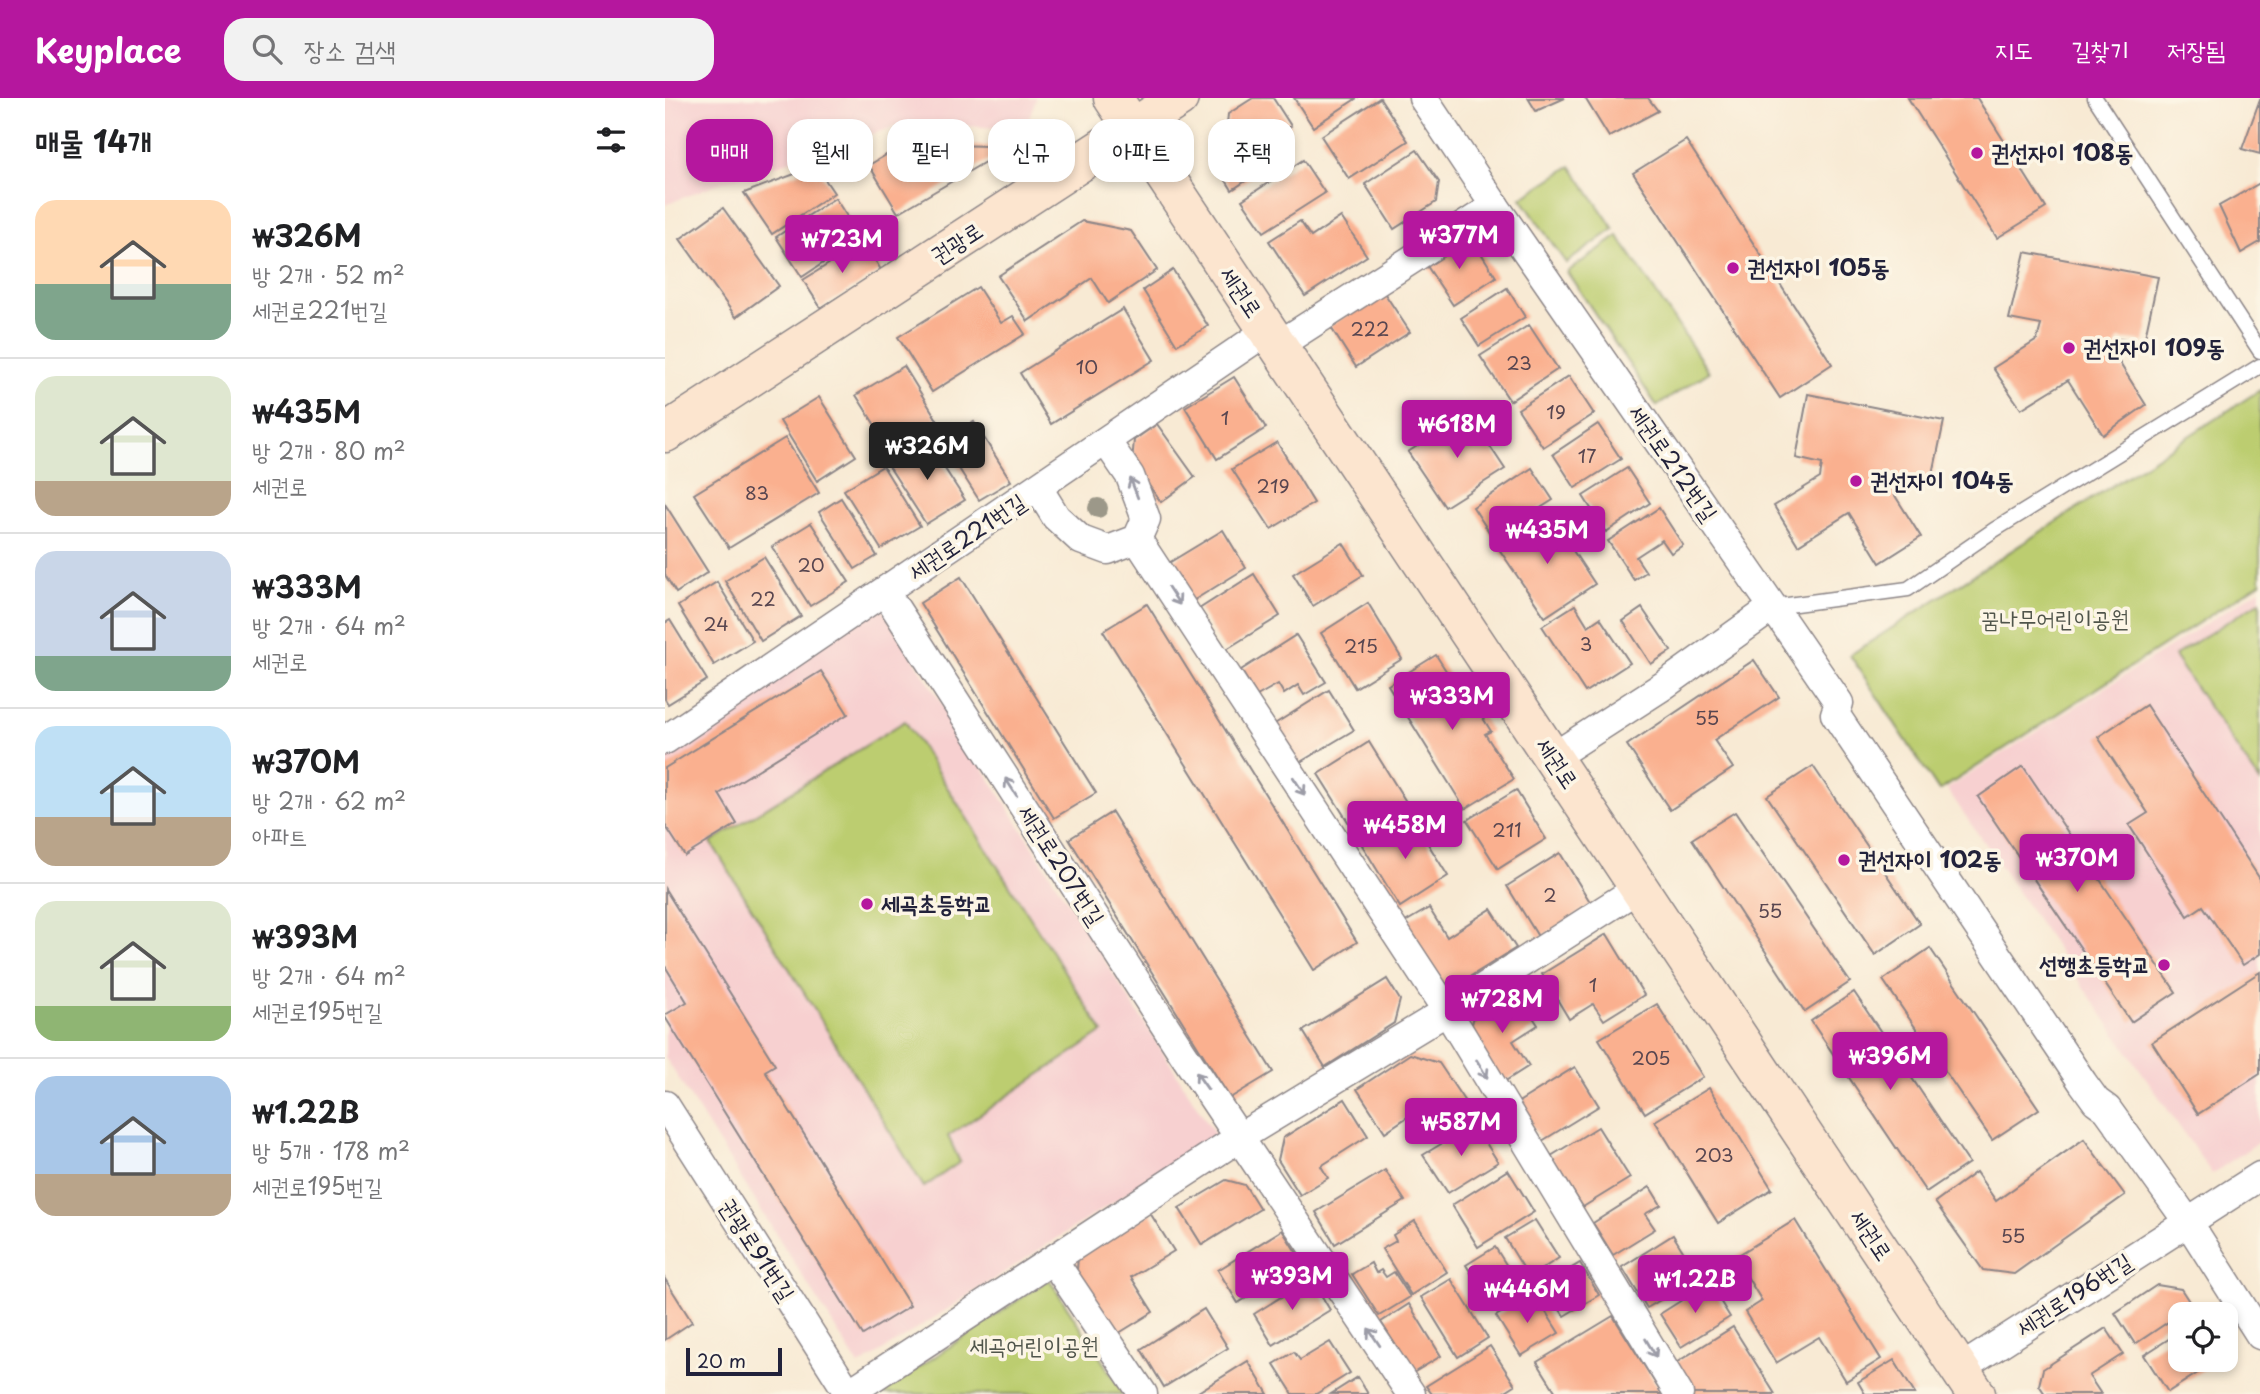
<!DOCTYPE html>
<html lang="ko">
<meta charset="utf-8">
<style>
:root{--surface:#fff;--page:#f2f2f2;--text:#202124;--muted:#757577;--line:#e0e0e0;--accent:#b5179e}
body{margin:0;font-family:"Playpen Sans","Poor Story",sans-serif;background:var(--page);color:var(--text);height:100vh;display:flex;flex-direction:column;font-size:26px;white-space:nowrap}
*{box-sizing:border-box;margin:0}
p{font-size:23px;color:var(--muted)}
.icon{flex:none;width:38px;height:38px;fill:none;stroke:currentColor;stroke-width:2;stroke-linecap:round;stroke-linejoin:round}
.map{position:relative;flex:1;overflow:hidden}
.panel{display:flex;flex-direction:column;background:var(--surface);width:665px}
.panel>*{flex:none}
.top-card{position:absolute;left:21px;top:21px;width:665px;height:63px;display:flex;gap:14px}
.tools{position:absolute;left:1503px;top:1204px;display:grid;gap:14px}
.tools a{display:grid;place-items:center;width:70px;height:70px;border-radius:14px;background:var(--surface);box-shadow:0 4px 10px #0003;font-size:35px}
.scale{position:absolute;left:21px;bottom:18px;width:96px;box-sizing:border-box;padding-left:7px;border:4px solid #22223b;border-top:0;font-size:19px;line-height:24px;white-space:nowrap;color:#22223b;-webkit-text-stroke:5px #fcf5e5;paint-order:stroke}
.price{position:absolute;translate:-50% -60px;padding:0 16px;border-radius:7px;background:var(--accent);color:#fff;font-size:23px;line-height:46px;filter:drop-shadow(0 2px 4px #0008)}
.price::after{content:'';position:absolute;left:50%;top:42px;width:21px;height:16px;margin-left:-10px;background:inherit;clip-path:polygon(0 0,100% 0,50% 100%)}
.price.active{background:#222;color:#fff}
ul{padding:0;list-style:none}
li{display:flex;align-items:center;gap:21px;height:175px;padding:0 35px}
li+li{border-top:2px solid var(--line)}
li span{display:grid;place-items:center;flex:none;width:196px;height:140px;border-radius:21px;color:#555}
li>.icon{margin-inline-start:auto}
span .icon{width:84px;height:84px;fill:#fffc;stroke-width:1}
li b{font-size:30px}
h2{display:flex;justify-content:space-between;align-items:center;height:84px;padding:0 35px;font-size:30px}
.chip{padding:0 24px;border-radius:21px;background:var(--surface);box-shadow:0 4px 10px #0003;font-size:24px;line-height:63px}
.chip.active{background:var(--accent);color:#fff}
header{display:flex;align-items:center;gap:42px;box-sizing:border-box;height:98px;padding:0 35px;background:var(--accent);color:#fff}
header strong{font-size:33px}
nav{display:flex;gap:38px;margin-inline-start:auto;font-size:24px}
.search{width:490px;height:63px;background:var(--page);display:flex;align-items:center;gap:18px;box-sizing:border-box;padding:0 24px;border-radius:21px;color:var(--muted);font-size:26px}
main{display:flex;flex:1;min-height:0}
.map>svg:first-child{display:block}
.built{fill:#f7d0d0}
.green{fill:#bccd70;stroke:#6f7856;stroke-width:2}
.building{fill:#fab08f}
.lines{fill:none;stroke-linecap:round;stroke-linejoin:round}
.lane-casing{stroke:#8d8688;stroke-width:17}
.street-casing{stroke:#8d8688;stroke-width:31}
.secondary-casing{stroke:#8d8688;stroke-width:41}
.lane{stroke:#fff;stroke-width:14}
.street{stroke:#fff;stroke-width:28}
.secondary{stroke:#fce5cf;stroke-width:38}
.tree{fill:#9c9889}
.oneway{stroke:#9c9ca7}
.poi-dot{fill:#b5179e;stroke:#fcf5e5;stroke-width:2.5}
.labels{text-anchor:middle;stroke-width:7;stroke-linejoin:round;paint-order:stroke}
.number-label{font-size:19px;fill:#584650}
.poi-label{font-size:23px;font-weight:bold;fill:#22223b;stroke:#fcf5e5;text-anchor:start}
.street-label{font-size:23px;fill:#22223b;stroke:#fcf5e5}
.park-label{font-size:23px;fill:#50554b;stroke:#fcf5e5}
</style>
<header>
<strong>Keyplace</strong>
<div class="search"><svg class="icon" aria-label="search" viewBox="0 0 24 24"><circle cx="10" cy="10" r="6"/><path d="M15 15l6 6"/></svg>장소 검색</div>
<nav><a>지도</a><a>길찾기</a><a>저장됨</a></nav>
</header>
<main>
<section class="panel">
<h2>매물 14개<svg class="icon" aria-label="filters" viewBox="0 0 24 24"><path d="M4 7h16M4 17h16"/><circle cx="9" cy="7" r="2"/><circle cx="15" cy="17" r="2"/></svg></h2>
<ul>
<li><span style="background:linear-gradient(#ffd9b3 60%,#7fa58c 0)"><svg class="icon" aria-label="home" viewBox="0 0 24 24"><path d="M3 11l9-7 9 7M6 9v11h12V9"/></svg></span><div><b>₩326M</b><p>방 2개 · 52 m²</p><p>세권로221번길</p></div></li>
<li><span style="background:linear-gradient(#dfe7d0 75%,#b9a48a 0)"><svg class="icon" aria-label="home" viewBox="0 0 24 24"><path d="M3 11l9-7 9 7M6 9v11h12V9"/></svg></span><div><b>₩435M</b><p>방 2개 · 80 m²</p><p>세권로</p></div></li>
<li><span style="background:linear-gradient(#c9d6e8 75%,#7fa58c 0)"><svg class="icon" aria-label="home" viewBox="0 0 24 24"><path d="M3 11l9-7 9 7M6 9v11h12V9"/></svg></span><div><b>₩333M</b><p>방 2개 · 64 m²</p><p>세권로</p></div></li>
<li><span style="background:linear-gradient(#bfe0f5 65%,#b9a48a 0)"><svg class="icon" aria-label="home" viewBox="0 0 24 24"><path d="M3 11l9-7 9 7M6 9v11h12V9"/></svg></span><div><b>₩370M</b><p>방 2개 · 62 m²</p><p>아파트</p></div></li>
<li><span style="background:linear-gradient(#dfe7d0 75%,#8fb573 0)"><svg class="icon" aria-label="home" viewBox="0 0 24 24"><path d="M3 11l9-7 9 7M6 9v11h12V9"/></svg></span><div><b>₩393M</b><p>방 2개 · 64 m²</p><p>세권로195번길</p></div></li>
<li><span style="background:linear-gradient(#a9c7e8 70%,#b9a48a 0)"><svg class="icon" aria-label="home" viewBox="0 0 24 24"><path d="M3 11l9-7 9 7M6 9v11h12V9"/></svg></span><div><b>₩1.22B</b><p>방 5개 · 178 m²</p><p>세권로195번길</p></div></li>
</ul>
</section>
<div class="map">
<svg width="1595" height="1296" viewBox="0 0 1595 1296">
<rect width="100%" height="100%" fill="#fcf5e5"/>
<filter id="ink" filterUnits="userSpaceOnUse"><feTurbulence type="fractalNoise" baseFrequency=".0143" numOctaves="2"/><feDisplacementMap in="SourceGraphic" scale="14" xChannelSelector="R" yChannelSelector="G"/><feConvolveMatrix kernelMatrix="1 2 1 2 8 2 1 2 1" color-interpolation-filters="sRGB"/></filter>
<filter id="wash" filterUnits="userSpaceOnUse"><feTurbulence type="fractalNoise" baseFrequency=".00686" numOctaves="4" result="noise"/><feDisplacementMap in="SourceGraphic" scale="28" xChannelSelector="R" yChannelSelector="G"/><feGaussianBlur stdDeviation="1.57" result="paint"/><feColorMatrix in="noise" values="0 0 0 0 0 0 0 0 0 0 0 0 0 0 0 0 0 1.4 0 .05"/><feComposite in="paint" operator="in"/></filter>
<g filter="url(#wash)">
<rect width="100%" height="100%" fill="#f8ead4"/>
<!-- built -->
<g class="built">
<path d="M0 0H371L360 32 245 24 49 87 0 107Z"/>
<path d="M1595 491V1043L1547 1076 1282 691Z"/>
<path d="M214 506 551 1038 194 1268 0 959V652Z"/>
</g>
<!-- green -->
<g class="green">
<path d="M906 68 949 131 901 165 856 100Z"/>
<path d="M953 138 1044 274 992 308 902 174Z"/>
<path d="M1595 292V485L1274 693 1185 557Z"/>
<path d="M1595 503V684L1509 558Z"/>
<path d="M240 623 438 934 283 1038 295 1064 259 1089 46 744Z"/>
<path d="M384 1181 459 1296H215Z"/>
</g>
<g id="blocks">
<!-- building -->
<g class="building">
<path d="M588 0H608L626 28 583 56 594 74 567 92 557 76 563 16Z"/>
<path d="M629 0H692L648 29Z"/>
<path d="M715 0 743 43 684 81 656 38Z"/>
<path d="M863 0H900L871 13Z"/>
<path d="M920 0H983L993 13 944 39Z"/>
<path d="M1243 0H1312L1381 110 1332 140Z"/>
<path d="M1595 1V56L1577 51Z"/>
<path d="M1021 42 1167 266 1115 300 968 75Z"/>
<path d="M240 46 326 48 325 61 233 115 204 67Z"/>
<path d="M752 52 774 84 771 104 729 131 700 86Z"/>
<path d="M638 62 660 95 599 134 577 102Z"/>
<path d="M151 68 169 95 107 136 79 95Z"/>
<path d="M1595 85V144L1576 155 1554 108Z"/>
<path d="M170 100 196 140 137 179 111 139Z"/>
<path d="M58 110 114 188 71 219 15 141Z"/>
<path d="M676 119 702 158 640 198 604 143 635 123 646 139Z"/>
<path d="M417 123 466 133 492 172 443 205 427 180 363 223 333 178Z"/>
<path d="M199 144 216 172 156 210 138 182Z"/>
<path d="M783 145 814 152 831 179 788 207 758 162Z"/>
<path d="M1360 154 1493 179 1479 244 1453 241 1449 256 1481 307 1438 337 1403 282 1356 311 1328 270 1372 242 1376 227 1344 221Z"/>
<path d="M508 172 543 228 512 247 478 192Z"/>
<path d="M313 189 336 225 348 218 360 236 267 294 233 239Z"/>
<path d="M842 190 860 219 814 248 796 220Z"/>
<path d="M718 193 745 234 691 269 665 228Z"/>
<path d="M458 211 489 262 386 326 355 275Z"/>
<path d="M864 227 893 271 845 303 815 258Z"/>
<path d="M239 268 274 325 227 354 191 297Z"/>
<path d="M904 278 929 316 878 349 853 311Z"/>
<path d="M569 279 601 330 552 361 520 309Z"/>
<path d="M1143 296 1279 323 1266 386 1233 379 1229 396 1256 439 1215 465 1184 415 1133 447 1109 408 1155 380 1157 366 1131 360Z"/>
<path d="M154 299 191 358 152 383 115 323Z"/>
<path d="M803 315 840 371 780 409 743 354Z"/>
<path d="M309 324 346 383 314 402 277 344Z"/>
<path d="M492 326 530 379 496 404 467 364 469 342Z"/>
<path d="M933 326 956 361 910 390 888 356Z"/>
<path d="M120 340 154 395 64 450 29 396Z"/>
<path d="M262 343 300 402 261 426 223 367Z"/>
<path d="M612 344 649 405 606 431 567 371Z"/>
<path d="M218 368 255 428 216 451 179 392Z"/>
<path d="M867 370 888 402 828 440 808 409Z"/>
<path d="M962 370 985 405 941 434 918 398Z"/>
<path d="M176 400 212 458 190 471 154 414Z"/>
<path d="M0 406 43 474 11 495 0 477Z"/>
<path d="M994 410 1018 447 1006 455 997 442 971 459 981 474 969 482 943 443Z"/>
<path d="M885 418 930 486 880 519 834 451Z"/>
<path d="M146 425 184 484 145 508 107 449Z"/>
<path d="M558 432 581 470 526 504 502 466Z"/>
<path d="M678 445 698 477 648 508 628 476Z"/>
<path d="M99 459 136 518 96 543 60 483Z"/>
<path d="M589 476 615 518 560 552 534 511Z"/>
<path d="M296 479 431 695 389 720 255 505Z"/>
<path d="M52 484 88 543 49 567 13 508Z"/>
<path d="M703 505 737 561 690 590 656 535Z"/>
<path d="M482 506 692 844 649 872 438 533Z"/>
<path d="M910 507 923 528 935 520 965 565 920 594 877 528Z"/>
<path d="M977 510 1006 553 986 566 958 523Z"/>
<path d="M5 522 42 582 3 606 0 601V525Z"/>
<path d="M631 537 661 584 639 597 633 587 619 596 613 586 592 598 576 572Z"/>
<path d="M771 557 801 604 806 601 826 633 820 636 849 681 800 711 723 587Z"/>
<path d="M1089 562 1114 599 1049 642 1068 670 1005 712 962 647Z"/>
<path d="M156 573 183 616 54 696 72 726 20 758 0 727V670Z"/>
<path d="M664 592 689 632 632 666 608 627Z"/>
<path d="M1481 607 1595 781V856L1578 867 1538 808 1523 818 1464 727 1483 715 1433 639Z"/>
<path d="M704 644 743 707 692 738 653 676Z"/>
<path d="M1148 668 1255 826 1210 857 1102 698Z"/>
<path d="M1358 668 1511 894 1466 924 1313 699Z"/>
<path d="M851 692 881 741 833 771 802 722Z"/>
<path d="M447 714 608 974 565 1000 404 741Z"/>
<path d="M1070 714 1185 884 1140 914 1027 741Z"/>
<path d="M745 717 783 778 735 809 697 747Z"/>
<path d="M895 755 927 807 874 840 842 788Z"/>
<path d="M0 791 110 967 100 973 245 1208 198 1237 0 919V917L22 904 0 868Z"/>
<path d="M764 810 782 839 826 811 851 850 793 886 774 885 737 826Z"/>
<path d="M942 836 979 897 939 922 928 906 904 921 877 876Z"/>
<path d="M1265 850 1374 1011 1327 1042 1218 882Z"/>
<path d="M1595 874V976L1533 1016 1487 944Z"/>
<path d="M722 881 735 902 729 925 660 969 638 933Z"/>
<path d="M849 890 873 927 848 943 864 968 834 987 804 939 810 914Z"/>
<path d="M1189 894 1304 1065 1261 1094 1146 923Z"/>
<path d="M992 906 1038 979 980 1015 934 941Z"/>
<path d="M745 956 774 965 802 1007 759 1035 747 1016 720 1034 692 991Z"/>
<path d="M910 969 934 1008 877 1043 852 1005Z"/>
<path d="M1044 990 1107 1091 1053 1125 990 1023Z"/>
<path d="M680 1001 703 1038 656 1068 663 1080 635 1097 613 1062 618 1040Z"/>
<path d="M809 1026 833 1064 783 1095 758 1057Z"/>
<path d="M933 1029 965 1080 918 1109 886 1058Z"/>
<path d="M1419 1041 1460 1097 1349 1176 1318 1172 1270 1104 1311 1074 1331 1103Z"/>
<path d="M720 1072 740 1103 670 1146 651 1114Z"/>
<path d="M843 1072 869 1114 813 1149 787 1107Z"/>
<path d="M561 1082 580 1087 595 1111 537 1147 514 1110Z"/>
<path d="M985 1089 996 1107 980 1116 990 1131 948 1157 928 1125Z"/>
<path d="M485 1115 509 1153 466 1179 488 1214 446 1240 411 1185 413 1159Z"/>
<path d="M870 1122 894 1160 864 1179 840 1140Z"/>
<path d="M1130 1122 1216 1261 1181 1283 1154 1239 1111 1265 1080 1214 1097 1203 1070 1159Z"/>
<path d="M750 1123 782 1174 746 1197 717 1151 731 1143 728 1137Z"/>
<path d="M617 1132 638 1165 573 1205 553 1172Z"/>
<path d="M1008 1137 1034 1179 982 1210 957 1169Z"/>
<path d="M830 1149 852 1184 823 1202 801 1167Z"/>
<path d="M706 1165 711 1175 716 1172 721 1179 729 1174 745 1199 714 1218 687 1176Z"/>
<path d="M915 1165 934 1197 899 1218 879 1187Z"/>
<path d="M646 1180 665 1212 608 1247 589 1216Z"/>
<path d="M0 1181 27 1224 0 1242Z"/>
<path d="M786 1181 823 1240 793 1259 756 1199Z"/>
<path d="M1044 1185 1065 1219 1016 1249 995 1216Z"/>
<path d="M1492 1187 1516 1191 1527 1208 1470 1246 1450 1215Z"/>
<path d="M869 1195 894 1235 856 1258 831 1218Z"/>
<path d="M744 1206 776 1258 748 1275 716 1224Z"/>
<path d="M539 1211 563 1250 499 1289 476 1251Z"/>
<path d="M948 1218 997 1296H892L872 1264Z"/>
<path d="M1068 1229 1110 1296H1028L1009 1266Z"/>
<path d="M1441 1230 1458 1256 1424 1278 1436 1296H1380L1374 1287 1378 1271Z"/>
<path d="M1516 1233V1262H1553L1503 1294 1479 1257Z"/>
<path d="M665 1244 685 1275 651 1296H628L609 1266 629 1254 635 1262Z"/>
<path d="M825 1248 850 1287 836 1296H767L761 1288Z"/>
<path d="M1229 1262 1250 1296H1200L1193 1284Z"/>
<path d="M583 1263 603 1296H530Z"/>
<path d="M693 1279 703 1296H666Z"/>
</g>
</g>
</g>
<g filter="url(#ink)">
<use href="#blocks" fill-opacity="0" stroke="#8d8688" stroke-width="2"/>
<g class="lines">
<!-- lane casing -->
<g class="lane-casing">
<g id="lane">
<path d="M1430 0 1595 253"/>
<path d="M1108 509 1243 491 1329 432 1595 268"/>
</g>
</g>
<!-- street casing -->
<g class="street-casing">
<g id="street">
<path d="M758 0 830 108 1108 509 998 588 888 659"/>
<path d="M612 248 830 108"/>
<path d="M373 390 391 419 416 442 443 452 472 441 481 421 465 378 441 343"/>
<path d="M472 441 782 913 1014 1296"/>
<path d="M220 494 517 954 746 1296"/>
<path d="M1108 509 1174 605 1170 616 1174 622 1418 985 1431 1003 1442 1011 1523 1124 1595 1237"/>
<path d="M0 642 602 233"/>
<path d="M0 1007 184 1296"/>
<path d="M388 1162 478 1296"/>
<path d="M1295 1271 1595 1078"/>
<path d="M184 1295 575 1039 782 913 975 789"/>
</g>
</g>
<!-- secondary casing -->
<g class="secondary-casing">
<g id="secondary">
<path d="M448 0 1311 1296"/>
<path d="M0 335 514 0"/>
</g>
</g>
<!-- lane -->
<use href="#lane" class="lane"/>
<!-- street -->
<use href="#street" class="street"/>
<!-- secondary -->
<use href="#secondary" class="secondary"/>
</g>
<!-- trees -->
<circle class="tree" cx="433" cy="410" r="10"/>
<!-- one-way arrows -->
<defs><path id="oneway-shaft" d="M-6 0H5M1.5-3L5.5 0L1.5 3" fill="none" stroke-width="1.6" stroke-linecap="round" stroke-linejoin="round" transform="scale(1.75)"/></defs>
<g class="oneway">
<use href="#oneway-shaft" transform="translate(469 390) rotate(-111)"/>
<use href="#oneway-shaft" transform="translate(509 498) rotate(57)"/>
<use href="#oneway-shaft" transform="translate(634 688) rotate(57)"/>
<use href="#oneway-shaft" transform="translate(346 689) rotate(-123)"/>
<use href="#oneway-shaft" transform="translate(817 971) rotate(59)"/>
<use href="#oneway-shaft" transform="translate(537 983) rotate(-125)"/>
<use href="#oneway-shaft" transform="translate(709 1239) rotate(-124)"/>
<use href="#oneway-shaft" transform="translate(986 1250) rotate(59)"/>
</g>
</g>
<!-- markers -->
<g class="poi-dot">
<circle cx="1312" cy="55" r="7"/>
<circle cx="1068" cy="170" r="7"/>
<circle cx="1404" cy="250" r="7"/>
<circle cx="1191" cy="383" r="7"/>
<circle cx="1179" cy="762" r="7"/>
<circle cx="202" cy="806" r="7"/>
<circle cx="1499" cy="867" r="7"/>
</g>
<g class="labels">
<!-- number labels -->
<g class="number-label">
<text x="705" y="238">222</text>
<text x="854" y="272">23</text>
<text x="422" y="276">10</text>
<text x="891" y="321">19</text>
<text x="560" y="327">1</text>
<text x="922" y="365">17</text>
<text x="608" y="395">219</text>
<text x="92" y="402">83</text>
<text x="146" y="474">20</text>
<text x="98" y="508">22</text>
<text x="51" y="533">24</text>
<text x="921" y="553">3</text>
<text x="696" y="555">215</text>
<text x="1042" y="627">55</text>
<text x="842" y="739">211</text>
<text x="885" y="804">2</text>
<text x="1105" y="820">55</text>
<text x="928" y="894">1</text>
<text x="986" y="967">205</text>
<text x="1049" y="1064">203</text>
<text x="1348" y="1145">55</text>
</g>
<!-- poi labels -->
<g class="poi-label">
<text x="1326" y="63">권선자이 108동</text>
<text x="1082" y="178">권선자이 105동</text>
<text x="1418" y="258">권선자이 109동</text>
<text x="1205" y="391">권선자이 104동</text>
<text x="1193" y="770">권선자이 102동</text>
<text x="216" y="814">세곡초등학교</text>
<text x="1485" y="875" text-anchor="end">선행초등학교</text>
</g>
<!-- street labels -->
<g class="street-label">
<text transform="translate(292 145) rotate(-33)" y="8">권광로</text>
<text transform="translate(576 194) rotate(56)" y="8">세권로</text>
<text transform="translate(1008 365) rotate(55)" y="8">세권로212번길</text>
<text transform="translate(302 439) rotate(-34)" y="8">세권로221번길</text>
<text transform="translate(892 665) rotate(56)" y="8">세권로</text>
<text transform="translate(396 767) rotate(57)" y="8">세권로207번길</text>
<text transform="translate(1206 1137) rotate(56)" y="8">세권로</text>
<text transform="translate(92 1152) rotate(57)" y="8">권광로91번길</text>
<text transform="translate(1409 1197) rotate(-33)" y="8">세권로196번길</text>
</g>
<!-- park labels -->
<g class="park-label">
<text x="1390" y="529">꿈나무어린이공원</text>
<text x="369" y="1256">세곡어린이공원</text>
</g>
</g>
</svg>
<div class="tools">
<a><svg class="icon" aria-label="locate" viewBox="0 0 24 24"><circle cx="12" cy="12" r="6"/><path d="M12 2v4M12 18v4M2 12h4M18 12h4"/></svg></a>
</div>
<div class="scale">20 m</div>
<b class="price" style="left:794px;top:173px">₩377M</b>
<b class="price" style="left:177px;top:177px">₩723M</b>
<b class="price" style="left:792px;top:362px">₩618M</b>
<b class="price active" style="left:262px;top:384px">₩326M</b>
<b class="price" style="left:882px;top:468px">₩435M</b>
<b class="price" style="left:787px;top:634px">₩333M</b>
<b class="price" style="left:740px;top:763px">₩458M</b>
<b class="price" style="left:1412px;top:796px">₩370M</b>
<b class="price" style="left:837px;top:937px">₩728M</b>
<b class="price" style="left:1225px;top:994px">₩396M</b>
<b class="price" style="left:796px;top:1060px">₩587M</b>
<b class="price" style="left:627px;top:1214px">₩393M</b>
<b class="price" style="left:1030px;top:1217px">₩1.22B</b>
<b class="price" style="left:862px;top:1227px">₩446M</b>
<div class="top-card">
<a class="chip active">매매</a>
<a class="chip">월세</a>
<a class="chip">필터</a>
<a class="chip">신규</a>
<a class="chip">아파트</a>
<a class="chip">주택</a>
</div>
</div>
</main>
